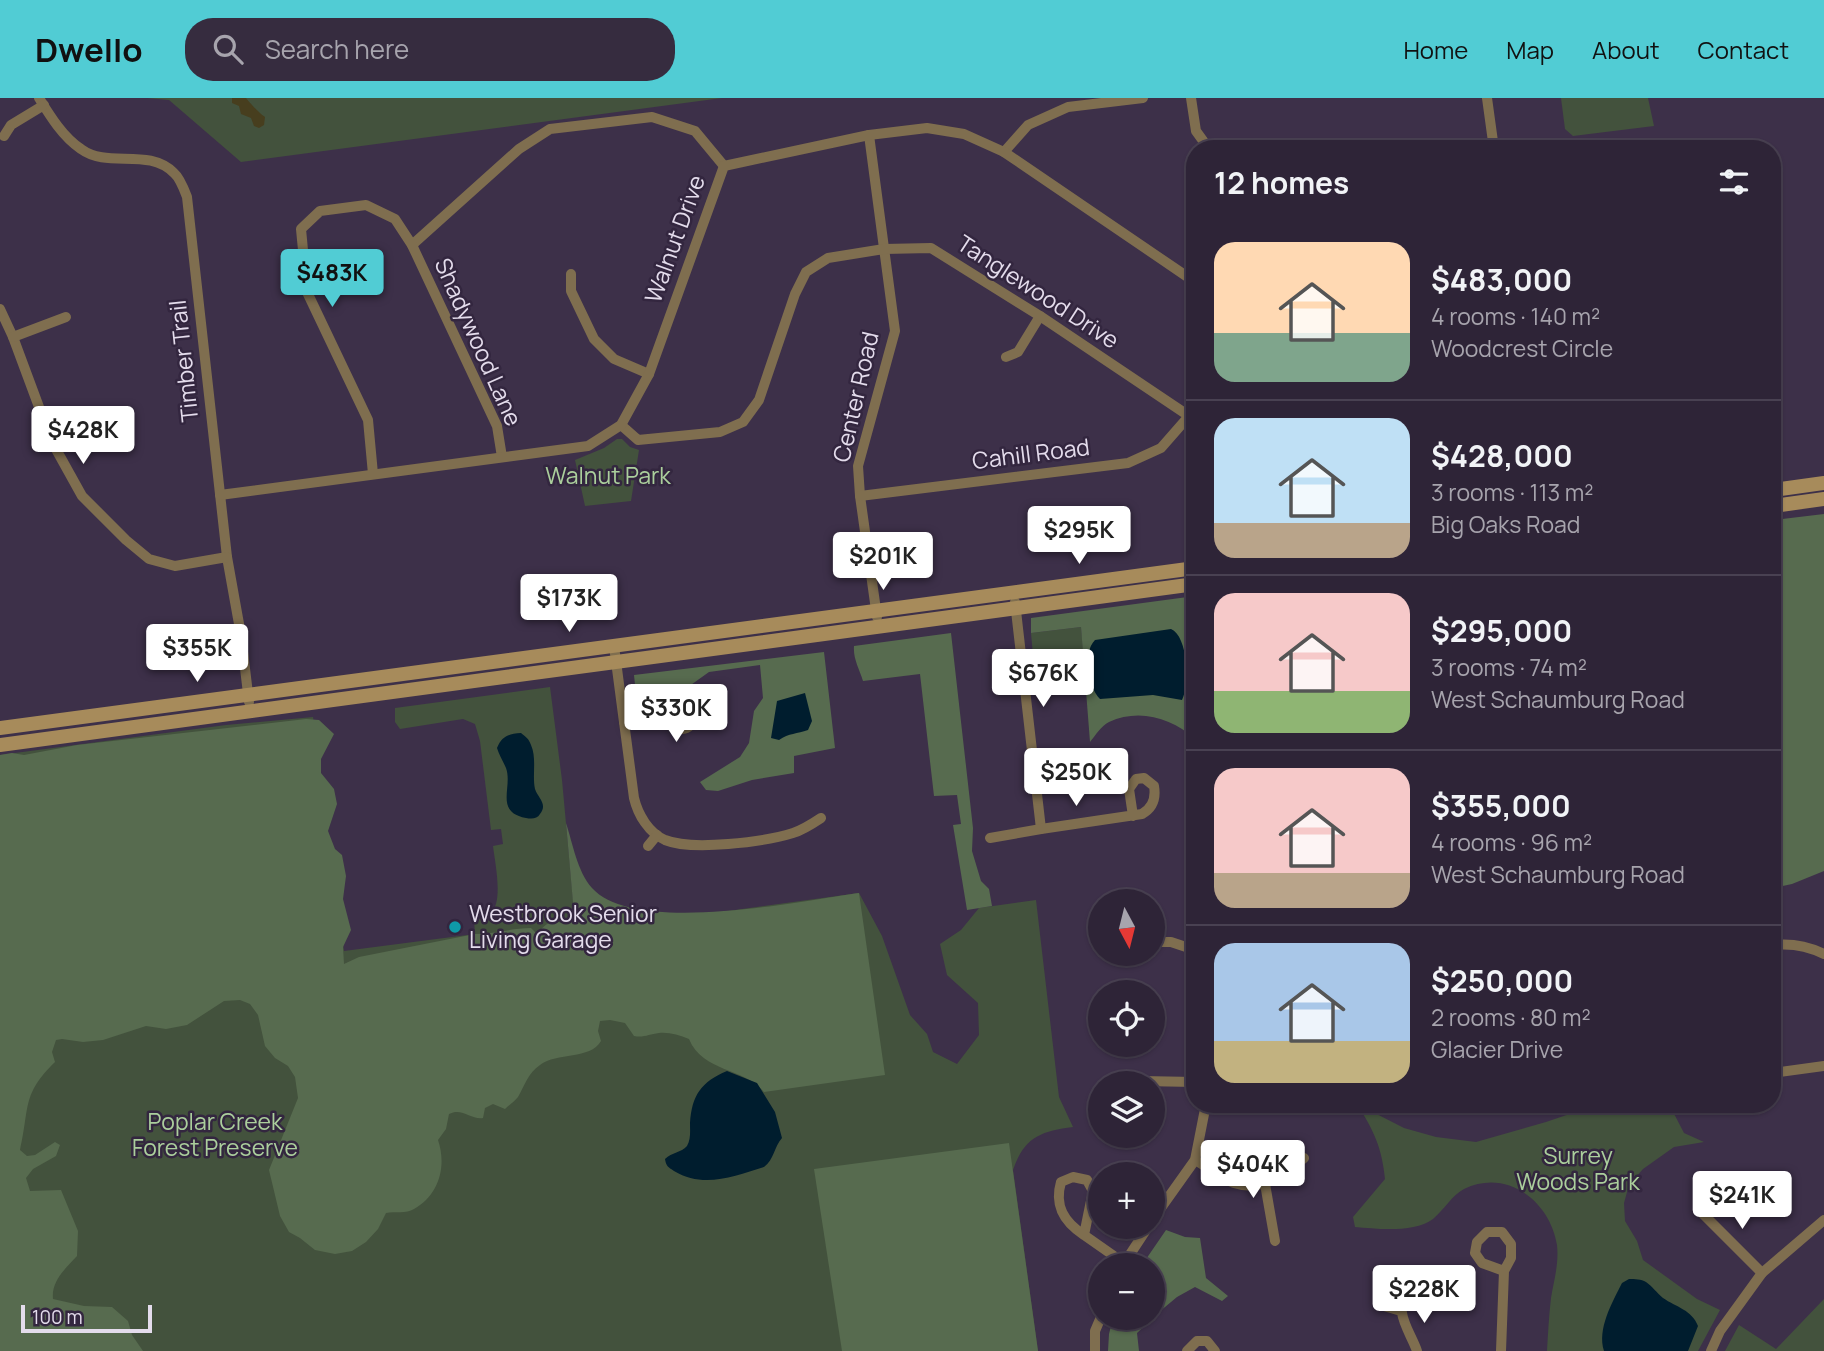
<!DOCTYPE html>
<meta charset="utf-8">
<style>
:root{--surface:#2e2437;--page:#362c3f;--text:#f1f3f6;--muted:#a7a4ad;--line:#494152;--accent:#51ccd4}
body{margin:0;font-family:Manrope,sans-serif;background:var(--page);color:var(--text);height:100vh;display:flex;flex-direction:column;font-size:26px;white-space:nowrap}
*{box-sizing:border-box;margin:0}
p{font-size:23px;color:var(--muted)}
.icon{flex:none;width:38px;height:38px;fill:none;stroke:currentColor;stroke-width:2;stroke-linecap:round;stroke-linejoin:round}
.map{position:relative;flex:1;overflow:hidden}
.details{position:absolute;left:1186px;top:42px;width:595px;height:973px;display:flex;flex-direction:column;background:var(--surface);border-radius:28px;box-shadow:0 2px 5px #0004,0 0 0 2px var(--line)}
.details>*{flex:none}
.needle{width:46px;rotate:173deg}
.buttons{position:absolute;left:1088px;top:791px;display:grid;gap:14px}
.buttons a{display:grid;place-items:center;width:77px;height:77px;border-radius:50%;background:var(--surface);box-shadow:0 2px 5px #0004,0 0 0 2px var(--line);font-size:35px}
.scale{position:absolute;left:21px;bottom:18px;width:131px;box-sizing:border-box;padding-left:7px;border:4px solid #e4dcec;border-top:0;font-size:19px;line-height:24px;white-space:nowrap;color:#e4dcec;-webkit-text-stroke:5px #33263f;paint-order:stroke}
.price{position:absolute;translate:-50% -60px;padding:0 16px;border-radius:7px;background:#fff;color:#222;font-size:23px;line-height:46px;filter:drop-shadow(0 2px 4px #0008)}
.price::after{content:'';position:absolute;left:50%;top:42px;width:21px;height:16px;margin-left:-10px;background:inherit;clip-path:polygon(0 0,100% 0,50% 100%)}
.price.on{background:var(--accent);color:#111}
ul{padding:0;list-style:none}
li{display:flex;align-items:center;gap:21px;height:175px;padding:0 28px}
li+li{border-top:2px solid var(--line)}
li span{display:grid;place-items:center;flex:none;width:196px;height:140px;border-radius:21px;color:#555}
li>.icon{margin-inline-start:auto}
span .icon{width:84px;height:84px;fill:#fffc;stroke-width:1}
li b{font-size:30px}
h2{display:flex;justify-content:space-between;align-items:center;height:84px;padding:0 28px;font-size:30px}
header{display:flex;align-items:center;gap:42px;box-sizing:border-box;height:98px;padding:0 35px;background:var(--accent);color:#111}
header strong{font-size:33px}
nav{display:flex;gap:38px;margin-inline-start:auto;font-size:24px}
.search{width:490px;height:63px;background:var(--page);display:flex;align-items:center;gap:18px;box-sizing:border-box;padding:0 24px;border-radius:28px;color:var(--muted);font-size:26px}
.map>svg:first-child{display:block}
.green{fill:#43523d}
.forest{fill:#576b4f}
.sand{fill:#473e1e}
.water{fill:#001d2e}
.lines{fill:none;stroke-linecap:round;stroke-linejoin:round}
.street{stroke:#7f6e4f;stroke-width:10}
.secondary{stroke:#a78b5b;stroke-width:14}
.culture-dot{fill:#0f9aa8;stroke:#33263f;stroke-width:2.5}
.labels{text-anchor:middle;stroke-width:5;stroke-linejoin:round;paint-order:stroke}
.street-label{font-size:23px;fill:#e4dcec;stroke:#33263f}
.park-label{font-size:23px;fill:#abcf9c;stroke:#33263f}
.poi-label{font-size:23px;fill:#e4dcec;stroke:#33263f;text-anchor:start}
</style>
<header>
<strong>Dwello</strong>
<div class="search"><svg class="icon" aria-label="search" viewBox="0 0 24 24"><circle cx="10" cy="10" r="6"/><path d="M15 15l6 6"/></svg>Search here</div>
<nav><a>Home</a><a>Map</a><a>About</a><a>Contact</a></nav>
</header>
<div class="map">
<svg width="1824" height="1253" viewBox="0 0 1824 1253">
<rect width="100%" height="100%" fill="#3d3049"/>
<!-- green -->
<g class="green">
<path d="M147 0H722L241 64 169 2Z"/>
<path d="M1561 0H1648L1654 28 1573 38 1565 31Z"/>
<path d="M617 341H622L630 349 639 352 631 403 585 408 575 362 604 350Z"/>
<path d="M1081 529 1083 551 1033 557 1031 535Z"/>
<path d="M550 589 562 682 576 834 859 795 882 838 910 917 927 936 933 954 957 966 979 937 978 905 947 877 940 846 961 832 979 810 1036 802 1059 999 1073 1029C1040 1033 1024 1040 1013 1072L1038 1253H0V657L226 627 313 619 344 853 475 836 474 822C479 821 486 820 490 816 504 805 495 765 493 748L503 746 501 731 491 732 480 643 475 626 463 621 400 631 395 624V610Z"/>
<path d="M1357 1006 1404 1030 1436 1039 1476 1044 1546 1024 1599 1006H1669L1684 1035 1704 1044 1674 1049 1643 1071 1629 1087 1624 1105 1625 1123 1637 1143 1643 1162 1697 1201 1720 1212 1698 1253H1547C1548 1235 1549 1217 1551 1200 1554 1182 1559 1166 1557 1147 1550 1103 1507 1070 1464 1091 1452 1097 1444 1112 1433 1121 1414 1135 1378 1131 1355 1129L1353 1119 1385 1081C1382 1050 1374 1033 1357 1006Z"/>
<path d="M1824 1201V1253H1725L1739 1227 1776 1251Z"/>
</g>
<!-- forest -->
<g class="forest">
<path d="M1824 416V773L1792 786 1773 790V422Z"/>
<path d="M1195 498V641C1172 620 1139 610 1109 624 1101 628 1095 638 1090 644L1081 529 1031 535V520Z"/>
<path d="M951 535 973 730 972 753 981 783 989 791 992 808 967 812 953 727 961 726 957 697 934 698 920 576 863 583C859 570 853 561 854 548Z"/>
<path d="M824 554 835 650 794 658V675L752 682 718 693 706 692 700 684 740 659 749 645 754 613 763 600 760 567 709 574 688 589 670 592 657 605 637 607 634 577Z"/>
<path d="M306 621 319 622 334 636 321 661V675L334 691 337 706 328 733 335 751 342 757 346 778 343 801 351 832 343 849 344 866 359 859 475 836C494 836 512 830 531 830L536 835C547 827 548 821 563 825L574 816 566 725C573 746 577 773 592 790 635 838 800 803 859 795L885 977 764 994C744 969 703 975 689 941 679 937 669 934 659 935 649 936 644 940 634 938L625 925 610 922 600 923 598 933 601 943C590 962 557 954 540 967 528 975 525 987 518 999 515 1003 509 1007 505 1011L493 1006 485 1010 483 1020C471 1022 462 1009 449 1016L446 1031 438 1042C447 1068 439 1097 414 1111 406 1116 395 1113 386 1115L378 1131 366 1144 352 1153 335 1156 315 1152 300 1140 289 1134 280 1118 269 1072 298 1000 295 979 288 968 275 960 265 948 258 917 250 906 240 902 224 903 187 927 166 931 146 928 103 942 83 944 62 941 56 942 52 954 55 964C21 997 30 1010 20 1052L27 1058 35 1057 55 1044 60 1047 56 1058 33 1071 26 1080 30 1093 61 1092 78 1133 77 1158C66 1170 51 1183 53 1201L84 1208 112 1209 128 1223 132 1237 143 1253H0V657L12 655 24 657 77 647Z"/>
<path d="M1009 1045 1038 1253H842L814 1071Z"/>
<path d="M1166 1132 1185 1139 1200 1140 1206 1180 1228 1198 1222 1203 1195 1189 1177 1199 1153 1219V1167H1142Z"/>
<path d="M1113 1220H1153L1137 1235 1139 1253H1108L1109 1236Z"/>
</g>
<!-- sand -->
<path class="sand" d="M232 0H246C248 3 261 17 265 19L264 27 259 30 254 28 251 20 241 16 239 8 232 5Z"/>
<!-- water -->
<g class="water">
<path d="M1171 531C1188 538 1190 587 1182 602L1153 597 1100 601C1088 589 1082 555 1095 542Z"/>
<path d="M805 595 812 623 808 632C797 636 789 635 779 642L771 640 777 603Z"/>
<path d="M521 635C526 639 529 641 531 647 537 661 532 677 535 691 538 700 548 706 540 716 537 721 532 721 526 720 494 714 513 689 506 670 503 663 499 657 497 650 502 638 508 636 521 635Z"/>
<path d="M727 973 757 985 775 1014 782 1040C774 1049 774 1062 764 1069 734 1078 704 1091 674 1073 668 1069 666 1068 665 1061 672 1054 681 1055 687 1048 691 1041 690 1033 690 1025 692 997 701 984 727 973Z"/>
<path d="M1629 1181C1635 1181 1641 1181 1646 1184 1652 1188 1657 1195 1663 1200 1676 1209 1692 1212 1698 1228L1688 1253H1604C1597 1231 1612 1205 1622 1185Z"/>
</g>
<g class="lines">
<!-- street -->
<g class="street">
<path d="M39 0C50 18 63 39 81 51 108 71 148 49 174 75 180 80 184 91 187 99L227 459 241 537 249 604"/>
<path d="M1191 0 1196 33 1209 51"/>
<path d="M1487 0 1494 51"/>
<path d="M869 37 895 233 858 368 860 398 877 519"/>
<path d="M4 38 11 27 44 7"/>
<path d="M1004 54 1028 27 1068 9 1143 0"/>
<path d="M412 147 519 51 550 31 652 19 695 33 724 68"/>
<path d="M571 176V193L594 241 614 261 649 276"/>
<path d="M0 211 13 239 52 344 82 398 126 442 149 461 175 468 227 459"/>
<path d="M13 239 66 219"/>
<path d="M1006 259 1018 254 1040 218"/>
<path d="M621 327 638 342 720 334 743 324 759 302 795 196 806 174 828 160 884 151 931 150 1040 218 1195 322"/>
<path d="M373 376 368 322 307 194 301 131 320 113 366 107 395 121 412 147 497 328 502 359"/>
<path d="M220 397 588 348 621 327 649 276 724 68 869 37 927 30 964 36 1004 54 1195 184"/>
<path d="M860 398 1128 365 1161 350 1189 318"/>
<path d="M1015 504 1041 731"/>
<path d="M614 548 634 700C638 717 649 735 665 742 692 753 764 744 793 735 803 732 812 726 821 720"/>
<circle cx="681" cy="617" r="14"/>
<path d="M624 624 668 620"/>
<path d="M990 740 1041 731 1142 716C1153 710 1156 700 1154 688L1144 680 1136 681 1129 691 1133 718"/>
<path d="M648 748 657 737"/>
<path d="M1153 844H1171L1195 852"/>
<path d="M1773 847C1791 845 1808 848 1824 856"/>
<path d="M1773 975 1824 968"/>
<path d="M1141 983 1195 984"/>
<path d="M1195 1062C1207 1069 1221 1080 1234 1085 1261 1094 1285 1077 1304 1060"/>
<path d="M1265 1086 1275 1143"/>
<path d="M1700 1113 1762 1175"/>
<path d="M1153 1121 1195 1062 1206 1006"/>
<path d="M1084 1137C1064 1124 1054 1108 1061 1084L1073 1079 1087 1082 1093 1093 1084 1137 1124 1165"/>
<path d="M1123 1167 1148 1129"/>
<path d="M1401 1213 1384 1208C1378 1195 1378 1187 1388 1177H1398C1412 1198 1399 1198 1402 1215 1404 1228 1413 1241 1417 1253"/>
<path d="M1095 1253V1233L1101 1219"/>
<path d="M1187 1253 1197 1243H1207L1215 1253"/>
<path d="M1501 1253 1504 1173 1511 1160V1146L1502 1134H1487L1477 1144 1475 1155 1482 1165 1504 1173"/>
<path d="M1711 1253 1720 1233 1762 1175 1824 1122"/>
</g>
<!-- secondary -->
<g class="secondary">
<path d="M1773 392 1824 385"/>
<path d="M1773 408 1824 401"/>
<path d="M0 630 1195 470"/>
<path d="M0 647 1195 486"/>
</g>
</g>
<!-- markers -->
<circle class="culture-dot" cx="455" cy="829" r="7"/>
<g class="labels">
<!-- street labels -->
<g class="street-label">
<text transform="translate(675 141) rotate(-70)" y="8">Walnut Drive</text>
<text transform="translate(1038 194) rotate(33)" y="8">Tanglewood Drive</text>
<text transform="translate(478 244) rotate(66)" y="8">Shadywood Lane</text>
<text transform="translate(184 263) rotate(-96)" y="8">Timber Trail</text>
<text transform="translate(856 299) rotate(-77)" y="8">Center Road</text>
<text transform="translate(1031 356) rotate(-7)" y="8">Cahill Road</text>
</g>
<!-- park labels -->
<g class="park-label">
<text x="608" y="386">Walnut Park</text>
<text x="215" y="1032">Poplar Creek<tspan x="215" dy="26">Forest Preserve</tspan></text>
<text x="1578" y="1066">Surrey<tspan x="1578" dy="26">Woods Park</tspan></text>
</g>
<!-- poi labels -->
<g class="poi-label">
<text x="469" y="824">Westbrook Senior<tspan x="469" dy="26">Living Garage</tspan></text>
</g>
</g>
</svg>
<div class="buttons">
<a><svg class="needle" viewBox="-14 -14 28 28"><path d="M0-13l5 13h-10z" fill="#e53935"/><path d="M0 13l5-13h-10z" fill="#a7a4ad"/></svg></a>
<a><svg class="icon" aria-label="locate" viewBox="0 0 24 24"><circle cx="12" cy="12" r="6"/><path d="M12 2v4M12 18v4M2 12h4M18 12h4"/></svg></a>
<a><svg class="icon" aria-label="layers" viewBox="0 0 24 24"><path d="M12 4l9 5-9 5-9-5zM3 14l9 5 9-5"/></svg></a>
<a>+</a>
<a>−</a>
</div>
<div class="scale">100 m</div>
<b class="price on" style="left:332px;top:211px">$483K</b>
<b class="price" style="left:83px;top:368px">$428K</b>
<b class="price" style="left:1079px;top:468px">$295K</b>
<b class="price" style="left:883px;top:494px">$201K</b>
<b class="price" style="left:569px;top:536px">$173K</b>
<b class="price" style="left:197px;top:586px">$355K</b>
<b class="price" style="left:1043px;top:611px">$676K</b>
<b class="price" style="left:676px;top:646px">$330K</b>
<b class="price" style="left:1076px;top:710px">$250K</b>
<b class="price" style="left:1253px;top:1102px">$404K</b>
<b class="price" style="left:1742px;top:1133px">$241K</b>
<b class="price" style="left:1424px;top:1227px">$228K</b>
<section class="details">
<h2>12 homes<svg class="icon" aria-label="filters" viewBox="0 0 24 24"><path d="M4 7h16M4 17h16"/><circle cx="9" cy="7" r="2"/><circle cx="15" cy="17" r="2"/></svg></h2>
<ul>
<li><span style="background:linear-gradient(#ffd9b3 65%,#7fa58c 0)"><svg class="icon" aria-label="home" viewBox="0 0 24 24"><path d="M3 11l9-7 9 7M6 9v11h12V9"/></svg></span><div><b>$483,000</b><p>4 rooms · 140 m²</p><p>Woodcrest Circle</p></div></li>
<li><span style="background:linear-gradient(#bfe0f5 75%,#b9a48a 0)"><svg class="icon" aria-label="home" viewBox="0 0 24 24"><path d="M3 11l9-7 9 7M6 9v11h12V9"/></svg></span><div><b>$428,000</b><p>3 rooms · 113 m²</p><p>Big Oaks Road</p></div></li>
<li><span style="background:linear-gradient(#f6c9c9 70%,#8fb573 0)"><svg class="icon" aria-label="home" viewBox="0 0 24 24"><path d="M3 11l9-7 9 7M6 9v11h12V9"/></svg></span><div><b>$295,000</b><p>3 rooms · 74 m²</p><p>West Schaumburg Road</p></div></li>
<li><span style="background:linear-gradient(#f6c9c9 75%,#b9a48a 0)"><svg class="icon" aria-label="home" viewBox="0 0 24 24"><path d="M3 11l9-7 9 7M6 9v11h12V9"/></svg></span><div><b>$355,000</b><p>4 rooms · 96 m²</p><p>West Schaumburg Road</p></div></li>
<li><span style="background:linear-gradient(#a9c7e8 70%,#c2b280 0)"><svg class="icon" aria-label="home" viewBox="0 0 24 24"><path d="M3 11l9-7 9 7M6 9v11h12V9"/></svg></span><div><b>$250,000</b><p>2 rooms · 80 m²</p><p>Glacier Drive</p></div></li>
</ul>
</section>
</div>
